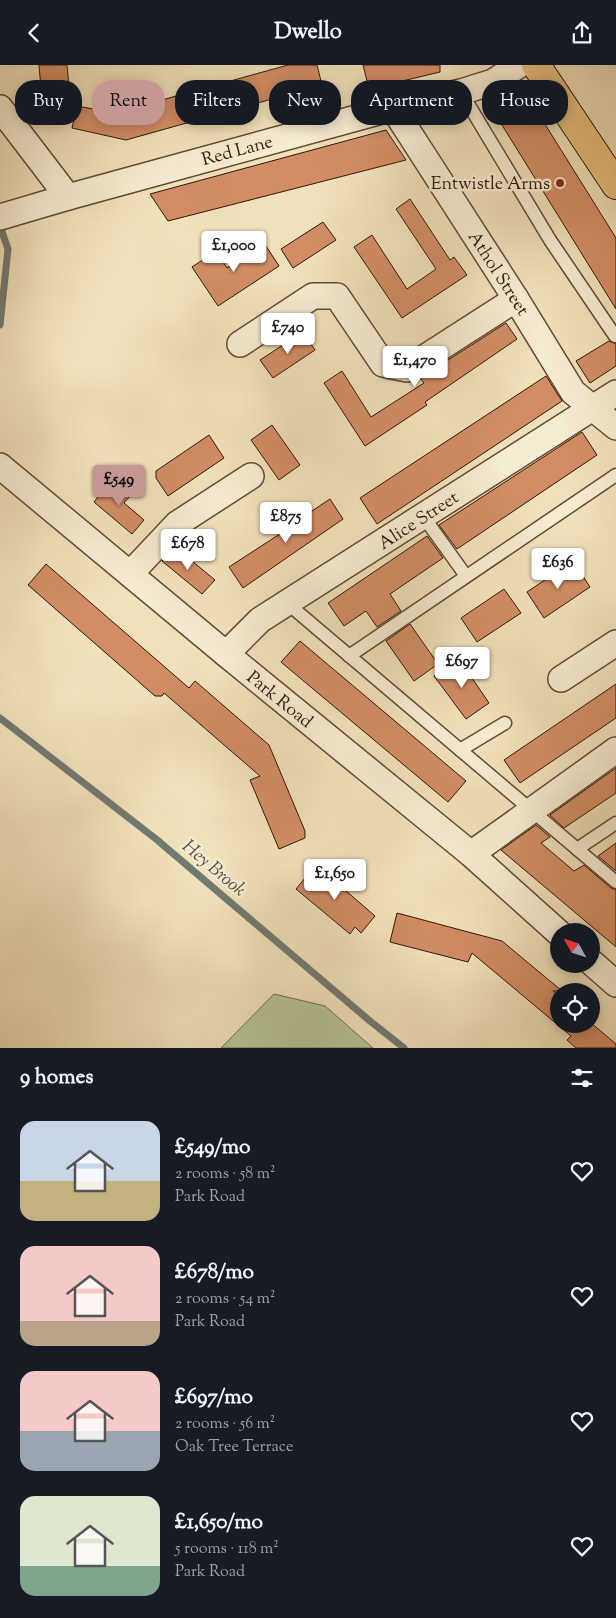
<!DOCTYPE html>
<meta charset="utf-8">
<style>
:root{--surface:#171b24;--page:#20242c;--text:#f1f3f6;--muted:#9ea1a6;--accent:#c59692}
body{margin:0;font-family:"Sorts Mill Goudy",serif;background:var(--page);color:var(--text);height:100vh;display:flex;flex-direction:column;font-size:19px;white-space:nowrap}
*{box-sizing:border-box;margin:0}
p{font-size:16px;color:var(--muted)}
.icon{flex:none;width:28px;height:28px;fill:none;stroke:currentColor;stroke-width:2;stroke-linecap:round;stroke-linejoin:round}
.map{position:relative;height:983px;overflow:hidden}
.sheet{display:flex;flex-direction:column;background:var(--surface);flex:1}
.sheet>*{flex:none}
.hud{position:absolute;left:15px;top:15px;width:586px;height:45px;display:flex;gap:10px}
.needle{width:32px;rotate:310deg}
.fabs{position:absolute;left:550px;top:858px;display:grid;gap:10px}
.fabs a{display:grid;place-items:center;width:50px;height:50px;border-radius:50%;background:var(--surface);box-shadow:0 2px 12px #0003;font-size:25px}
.price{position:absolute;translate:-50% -42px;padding:0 11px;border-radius:5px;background:#fff;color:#222;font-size:16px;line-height:32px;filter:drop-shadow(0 1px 2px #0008)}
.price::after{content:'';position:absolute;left:50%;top:30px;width:15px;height:11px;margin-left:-8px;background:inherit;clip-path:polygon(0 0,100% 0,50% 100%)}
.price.active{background:var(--accent);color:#111}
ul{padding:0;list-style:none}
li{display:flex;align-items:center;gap:15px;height:125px;padding:0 20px}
li span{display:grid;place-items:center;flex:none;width:140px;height:100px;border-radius:15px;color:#555}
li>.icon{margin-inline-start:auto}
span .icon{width:60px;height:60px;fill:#fffc;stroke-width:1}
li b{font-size:21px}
h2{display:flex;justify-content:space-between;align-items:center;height:60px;padding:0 20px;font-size:21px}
.chip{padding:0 18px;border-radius:20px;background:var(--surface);box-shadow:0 2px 12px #0003;font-size:18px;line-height:45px}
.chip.active{background:var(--accent);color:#111}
header{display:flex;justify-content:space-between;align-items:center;height:65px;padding:0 20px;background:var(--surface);font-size:22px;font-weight:700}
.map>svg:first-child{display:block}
.green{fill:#b6c393;stroke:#746d4c}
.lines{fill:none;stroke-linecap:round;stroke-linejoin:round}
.stream{stroke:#717a70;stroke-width:7}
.building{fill:#d28d65;stroke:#311706}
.service-casing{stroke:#614a33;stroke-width:15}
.minor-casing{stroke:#614a33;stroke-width:28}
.trunk-casing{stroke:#311706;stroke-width:30}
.service{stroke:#f6ecd2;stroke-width:12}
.minor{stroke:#f6ecd2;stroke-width:25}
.trunk{stroke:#e8c07d;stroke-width:28}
.poi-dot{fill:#8f2418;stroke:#f6ecd2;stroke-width:2}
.labels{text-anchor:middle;stroke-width:5;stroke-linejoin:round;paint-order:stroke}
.street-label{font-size:18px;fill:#311706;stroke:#f6ecd2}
.poi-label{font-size:18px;fill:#311706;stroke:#f6ecd2;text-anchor:end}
.water-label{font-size:19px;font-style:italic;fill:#565144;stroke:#f6ecd2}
</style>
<header><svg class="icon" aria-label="back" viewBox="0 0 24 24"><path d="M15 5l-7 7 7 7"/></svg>Dwello<svg class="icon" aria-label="share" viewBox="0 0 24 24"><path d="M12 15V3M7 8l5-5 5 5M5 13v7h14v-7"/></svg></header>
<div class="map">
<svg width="616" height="983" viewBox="0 0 616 983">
<rect width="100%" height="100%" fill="#f1e1ba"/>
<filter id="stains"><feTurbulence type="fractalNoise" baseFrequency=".004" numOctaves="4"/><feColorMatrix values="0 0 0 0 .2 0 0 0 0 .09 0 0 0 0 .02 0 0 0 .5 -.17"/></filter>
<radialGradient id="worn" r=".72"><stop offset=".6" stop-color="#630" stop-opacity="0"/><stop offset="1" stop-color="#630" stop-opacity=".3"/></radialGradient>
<!-- green -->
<path class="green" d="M274 929 325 941 373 983H221Z"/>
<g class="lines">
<!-- stream -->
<g class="stream">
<path d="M0 161 8 184 0 260"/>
<path d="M0 653 156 774 370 956 404 983"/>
</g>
</g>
<!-- building -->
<g class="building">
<path d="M39 0H67L70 33 42 36Z"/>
<path d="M288 0H317L322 20 126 75 72 63 77 41 115 48Z"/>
<path d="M363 0H440V7L369 24Z"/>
<path d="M533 40 616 173V244L502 60Z"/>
<path d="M386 65 406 95 168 156 150 129Z"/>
<path d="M410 134 450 195 454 192 467 210 402 253 354 182 372 170 407 224 436 204 396 144Z"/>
<path d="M323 157 336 175 293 203 281 184Z"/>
<path d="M264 178 279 201 218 241 192 202 216 186 227 203Z"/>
<path d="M506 258 517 274 425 337 427 340 365 381 324 318 342 306 371 352 424 318 420 313Z"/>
<path d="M303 267 315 285 273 313 260 295Z"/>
<path d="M609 276 616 279V301L590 318 576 296Z"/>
<path d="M546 311 562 336 377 459 360 433Z"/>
<path d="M272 360 300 400 279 415 251 375Z"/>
<path d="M582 367 597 390 457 484 439 460Z"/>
<path d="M209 370 224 393 168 431 156 413V406Z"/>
<path d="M112 415 130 431 124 438 144 455 132 469 94 437Z"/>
<path d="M330 434 343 454 243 523 229 502 286 465 285 464Z"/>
<path d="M427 471 443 493 390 529 401 546 377 562 366 546 344 561 328 538Z"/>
<path d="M175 482 215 515 202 529 162 496Z"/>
<path d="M573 496 590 522 544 553 527 527Z"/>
<path d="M46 499 189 623 195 616 269 680 305 766V773L279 784 250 715 260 711 164 628 162 631H155L28 520Z"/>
<path d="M504 524 521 548 477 577 461 553Z"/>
<path d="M410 559 438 599 414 616 386 576Z"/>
<path d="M300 576 466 716 448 737 281 597Z"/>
<path d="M459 594 489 638 466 654 434 611Z"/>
<path d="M616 619V653L520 718 504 695Z"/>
<path d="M616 703V728L564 763 550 750Z"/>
<path d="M536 760 550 772 541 778 574 806 584 800 611 823 616 825V882L501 785Z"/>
<path d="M616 778V806L598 791Z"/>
<path d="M316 800 375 851 361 868 355 862 350 869 296 824Z"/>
<path d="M397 848 502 876 562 926H553L559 931V959L591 958 616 979V983H576L567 975 571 971 472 888 468 897 390 877Z"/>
</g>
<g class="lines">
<!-- service casing -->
<g class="service-casing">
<g id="service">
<path d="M461 27 550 175 615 271"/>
<path d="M423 451 466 511"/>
<path d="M287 538 616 817"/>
<path d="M349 591 616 410"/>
<path d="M460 685 505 658"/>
<path d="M577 784 616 758"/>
</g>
</g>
<!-- minor casing -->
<g class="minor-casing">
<g id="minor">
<path d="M0 43 68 132"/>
<path d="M393 43 516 234 573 327 616 362"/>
<path d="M0 152 68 132 393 43 461 27 493 17 519 0"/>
<path d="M240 279 313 231H337L383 299 407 304 516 234"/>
<path d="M0 401 226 589 471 789 559 868"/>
<path d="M130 509 177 459 251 411"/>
<path d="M226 589 260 555 616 328"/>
<path d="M561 614 616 578"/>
<path d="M471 789 616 685"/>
<path d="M591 897 616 919"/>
</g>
</g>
<!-- trunk casing -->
<g class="trunk-casing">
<path id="trunk" d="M536 0 616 120"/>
</g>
<!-- service -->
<use href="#service" class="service"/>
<!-- minor -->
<use href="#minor" class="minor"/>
<!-- trunk -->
<use href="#trunk" class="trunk"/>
</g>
<!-- markers -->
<circle class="poi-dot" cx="560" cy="118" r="5"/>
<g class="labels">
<!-- street labels -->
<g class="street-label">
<text transform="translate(237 85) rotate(-15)" y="6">Red Lane</text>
<text transform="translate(499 208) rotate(57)" y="6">Athol Street</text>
<text transform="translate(418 455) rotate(-33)" y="6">Alice Street</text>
<text transform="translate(280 634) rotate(39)" y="6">Park Road</text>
</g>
<!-- poi labels -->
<g class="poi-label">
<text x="550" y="124">Entwistle Arms</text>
</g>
<!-- water labels -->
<g class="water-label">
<text transform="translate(215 802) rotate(40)" y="7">Hey Brook</text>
</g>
</g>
<rect width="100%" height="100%" filter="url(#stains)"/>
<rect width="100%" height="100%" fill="url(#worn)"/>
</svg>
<div class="fabs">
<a><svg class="needle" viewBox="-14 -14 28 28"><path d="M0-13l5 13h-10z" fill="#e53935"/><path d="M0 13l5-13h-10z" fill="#9ea1a6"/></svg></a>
<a><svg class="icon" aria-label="locate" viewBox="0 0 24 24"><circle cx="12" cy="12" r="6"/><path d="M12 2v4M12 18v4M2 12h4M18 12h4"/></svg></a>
</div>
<b class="price" style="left:234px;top:208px">£1,000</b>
<b class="price" style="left:288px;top:290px">£740</b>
<b class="price" style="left:415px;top:323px">£1,470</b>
<b class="price active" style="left:119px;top:442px">£549</b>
<b class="price" style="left:286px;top:479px">£875</b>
<b class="price" style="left:188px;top:506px">£678</b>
<b class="price" style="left:558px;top:525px">£636</b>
<b class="price" style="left:462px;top:624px">£697</b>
<b class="price" style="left:335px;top:836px">£1,650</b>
<div class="hud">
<a class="chip">Buy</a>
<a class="chip active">Rent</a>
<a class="chip">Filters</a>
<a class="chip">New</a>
<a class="chip">Apartment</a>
<a class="chip">House</a>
</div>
</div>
<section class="sheet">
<h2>9 homes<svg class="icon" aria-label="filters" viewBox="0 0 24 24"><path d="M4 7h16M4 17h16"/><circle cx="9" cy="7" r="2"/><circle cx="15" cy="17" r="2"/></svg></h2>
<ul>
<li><span style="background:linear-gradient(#c9d6e8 60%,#c2b280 0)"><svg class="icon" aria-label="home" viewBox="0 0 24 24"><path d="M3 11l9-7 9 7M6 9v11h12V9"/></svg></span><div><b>£549/mo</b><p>2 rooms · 58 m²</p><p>Park Road</p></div><svg class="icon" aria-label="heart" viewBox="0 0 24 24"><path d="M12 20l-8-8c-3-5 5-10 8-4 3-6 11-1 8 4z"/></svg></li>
<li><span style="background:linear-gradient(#f6c9c9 75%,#b9a48a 0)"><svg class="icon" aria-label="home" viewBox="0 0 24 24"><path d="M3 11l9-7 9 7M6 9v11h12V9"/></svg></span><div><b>£678/mo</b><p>2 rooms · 54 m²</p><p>Park Road</p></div><svg class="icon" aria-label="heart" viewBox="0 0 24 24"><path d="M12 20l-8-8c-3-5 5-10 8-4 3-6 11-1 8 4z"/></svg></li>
<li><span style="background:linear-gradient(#f6c9c9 60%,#9aa5b1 0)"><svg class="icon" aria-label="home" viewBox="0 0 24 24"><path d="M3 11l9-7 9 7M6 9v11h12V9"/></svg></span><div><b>£697/mo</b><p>2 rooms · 56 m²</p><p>Oak Tree Terrace</p></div><svg class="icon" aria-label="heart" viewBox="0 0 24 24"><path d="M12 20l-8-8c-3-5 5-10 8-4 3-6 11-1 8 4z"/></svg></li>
<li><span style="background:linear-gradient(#dfe7d0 70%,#7fa58c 0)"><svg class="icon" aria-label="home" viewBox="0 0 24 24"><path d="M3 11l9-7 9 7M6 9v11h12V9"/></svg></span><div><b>£1,650/mo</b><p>5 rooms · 118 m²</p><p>Park Road</p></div><svg class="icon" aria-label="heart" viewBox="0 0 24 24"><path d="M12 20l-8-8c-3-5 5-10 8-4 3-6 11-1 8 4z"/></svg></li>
</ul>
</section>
